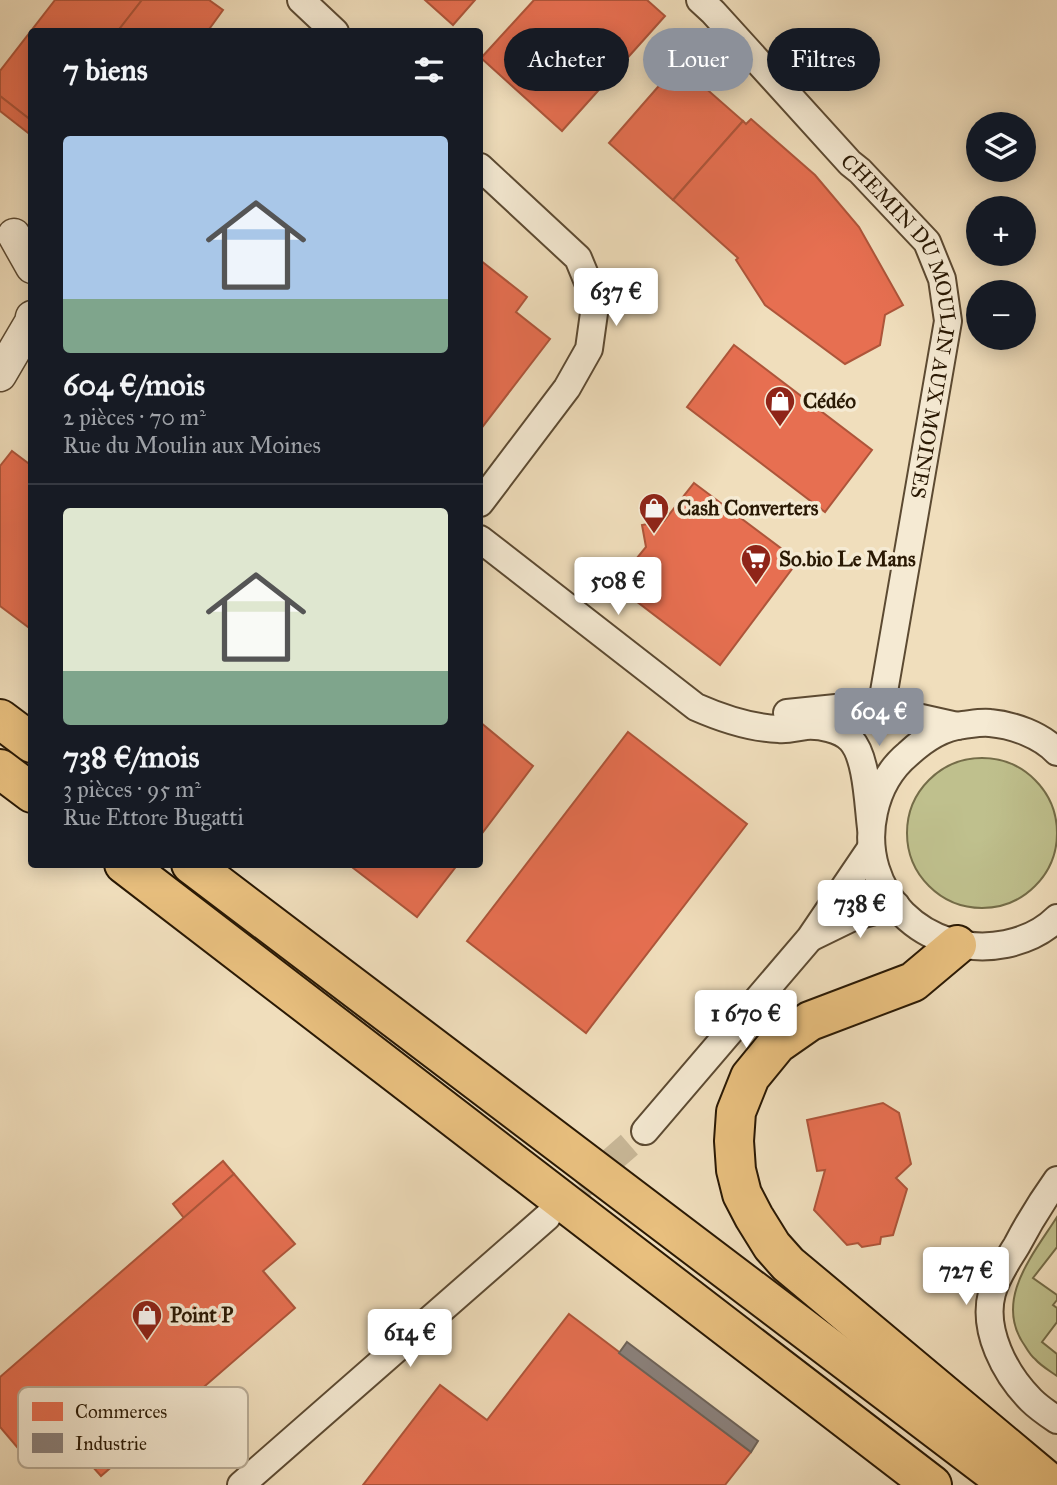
<!DOCTYPE html>
<html lang="fr">
<meta charset="utf-8">
<style>
:root{--surface:#171b24;--page:#242831;--text:#f1f3f6;--muted:#9ea1a6;--line:#363941;--accent:#8c9099}
body{margin:0;font-family:"IM FELL Great Primer",serif;background:var(--page);color:var(--text);height:100vh;display:flex;flex-direction:column;font-size:26px;white-space:nowrap}
*{box-sizing:border-box;margin:0}
p{font-size:23px;color:var(--muted)}
.icon{flex:none;width:38px;height:38px;fill:none;stroke:currentColor;stroke-width:2;stroke-linecap:round;stroke-linejoin:round}
.map{position:relative;flex:1;overflow:hidden}
.panel{position:absolute;left:28px;top:28px;width:455px;height:840px;display:flex;flex-direction:column;background:var(--surface);border-radius:7px;box-shadow:0 4px 18px #0003}
.panel>*{flex:none}
.hud{position:absolute;left:504px;top:28px;width:448px;height:63px;display:flex;gap:14px}
.fabs{position:absolute;left:966px;top:112px;display:grid;gap:14px}
.fabs a{display:grid;place-items:center;width:70px;height:70px;border-radius:50%;background:var(--surface);box-shadow:0 4px 18px #0003;font-size:35px}
.price{position:absolute;translate:-50% -60px;padding:0 16px;border-radius:7px;background:#fff;color:#222;font-size:23px;line-height:46px;filter:drop-shadow(0 2px 4px #0008)}
.price::after{content:'';position:absolute;left:50%;top:42px;width:21px;height:16px;margin-left:-10px;background:inherit;clip-path:polygon(0 0,100% 0,50% 100%)}
.price.on{background:var(--accent);color:#fff}
ul{padding:0;list-style:none}
li{display:grid;align-content:center;gap:14px;height:371px;padding:0 35px}
li+li{border-top:2px solid var(--line)}
li span{display:grid;place-items:center;height:217px;border-radius:7px;color:#555}
li>.icon{margin-inline-start:auto}
span .icon{width:126px;height:126px;fill:#fffc;stroke-width:1}
li b{font-size:30px}
h2{display:flex;justify-content:space-between;align-items:center;height:84px;padding:0 35px;font-size:30px}
.chip{padding:0 24px;border-radius:32px;background:var(--surface);box-shadow:0 4px 18px #0003;font-size:24px;line-height:63px}
.chip.on{background:var(--accent);color:#fff}
.map>svg:first-child{display:block}
.green{fill:#bfc08d;stroke:#746c48;stroke-width:2}
.shops{fill:#e76f51;stroke:#ae553a;stroke-width:2}
.industry{fill:#8a817c;stroke:#6d6258;stroke-width:2}
.lines{fill:none;stroke-linecap:round;stroke-linejoin:round}
.minor-tunnel{stroke:#c8b797;stroke-width:26;stroke-dasharray:26 13;stroke-linecap:butt}
.minor-casing{stroke:#5c4a32;stroke-width:30}
.tertiary-casing{stroke:#5c4a32;stroke-width:35}
.trunk-casing{stroke:#2a1904;stroke-width:42}
.minor{stroke:#f5ead3;stroke-width:26}
.tertiary{stroke:#f5ead3;stroke-width:32}
.trunk{stroke:#e8bf7e;stroke-width:38}
.labels{text-anchor:middle;stroke-width:7;stroke-linejoin:round;paint-order:stroke}
.street-label{font-size:21px;fill:#2a1904;stroke:#f5ead3}
.poi-label{font-size:21px;font-weight:bold;fill:#2a1904;stroke:#f5ead3;text-anchor:start}
.key{fill:#f5ead3;stroke:#b8ab95;stroke-width:2}
.key-label{font-size:19px;fill:#2a1904}
</style>
<div class="map">
<svg width="1057" height="1485" viewBox="0 0 1057 1485">
<rect width="100%" height="100%" fill="#f0debc"/>
<filter id="stains"><feTurbulence type="fractalNoise" baseFrequency=".00286" numOctaves="4"/><feColorMatrix values="0 0 0 0 .2 0 0 0 0 .09 0 0 0 0 .02 0 0 0 .5 -.17"/></filter>
<radialGradient id="worn" r=".72"><stop offset=".6" stop-color="#630" stop-opacity="0"/><stop offset="1" stop-color="#630" stop-opacity=".3"/></radialGradient>
<!-- green -->
<g class="green">
<circle cx="982" cy="833" r="75"/>
<path d="M1057 1217V1247L1033 1278 1057 1295V1300L1053 1305 1057 1308V1322L1042 1342 1057 1354V1376C1050 1371 1041 1366 1035 1359 1031 1356 1028 1351 1025 1346 993 1301 1032 1256 1057 1217Z"/>
</g>
<!-- shops -->
<g class="shops">
<path d="M55 0H142L117 32H32V121L0 96V71Z"/>
<path d="M142 0H209L223 10 207 32H117Z"/>
<path d="M425 0H475L453 25Z"/>
<path d="M534 0H647L665 16 562 131 481 58Z"/>
<path d="M678 64 743 121 673 200 609 143Z"/>
<path d="M0 96 32 121V136L0 111Z"/>
<path d="M751 119 815 175 859 227 903 305 885 315 880 345 845 364 765 305 736 260 738 258 673 200 743 121 746 124Z"/>
<path d="M480 260 527 297 516 312 550 339 480 430Z"/>
<path d="M734 345 872 450 825 512 687 407Z"/>
<path d="M12 451 32 466V630L0 606V466Z"/>
<path d="M694 483 798 561 720 665 615 585 646 547 642 525 664 521Z"/>
<path d="M480 722 533 766 480 836Z"/>
<path d="M628 732 747 824 586 1033 467 941Z"/>
<path d="M348 864H458L417 917Z"/>
<path d="M883 1103 899 1113 911 1164 896 1178 907 1189 893 1235 881 1237 880 1244 862 1247 858 1243 847 1245 814 1210 825 1170 817 1171 807 1120Z"/>
<path d="M223 1161 234 1174 184 1218 173 1204Z"/>
<path d="M234 1174 295 1244 263 1271 295 1308 101 1476 67 1438 34 1467 0 1427V1377Z"/>
<path d="M569 1314 751 1452 725 1485H363L440 1385 487 1420Z"/>
</g>
<!-- industry -->
<path class="industry" d="M627 1342 758 1441 751 1452 619 1353Z"/>
<g class="lines">
<!-- minor-tunnel -->
<path class="minor-tunnel" d="M551 1213 645 1131"/>
<!-- minor casing -->
<g class="minor-casing">
<g id="minor">
<path d="M301 0 335 32"/>
<path id="s1" d="M700 0 713 12 850 163 860 171 927 242 942 279 948 321 881 709"/>
<path d="M480 167 578 258 590 287 594 313 589 349 567 388 480 503"/>
<path d="M480 539 696 707C721 718 751 728 779 729 788 730 797 727 806 726 819 725 841 729 851 740 867 757 868 805 871 828"/>
<path d="M787 713 836 708 881 709 957 726"/>
<path d="M1057 752C1041 735 1013 725 990 723 981 722 972 724 963 725 943 727 923 740 908 754 890 769 879 789 874 812 856 892 926 960 1006 944 1025 940 1043 932 1057 918"/>
<path d="M812 937 853 917 896 905"/>
<path d="M645 1131 810 938 871 848"/>
<path d="M1057 1180C1042 1201 1029 1222 1017 1245 1008 1260 997 1275 992 1293 982 1330 1005 1374 1031 1400 1039 1408 1048 1414 1057 1420"/>
<path d="M241 1485 547 1217"/>
</g>
</g>
<!-- tertiary casing -->
<g class="tertiary-casing">
<g id="tertiary">
<path d="M14 235 32 267"/>
<path d="M0 375 31 322 32 317"/>
</g>
</g>
<!-- trunk casing -->
<g class="trunk-casing">
<g id="trunk">
<path d="M0 719 32 743"/>
<path d="M0 769 32 793"/>
<path d="M124 864 932 1485"/>
<path d="M191 864 1010 1485"/>
<path d="M957 945 913 982 810 1021 777 1044 750 1077 736 1112 734 1141 736 1170 742 1194 754 1217 772 1246 788 1264 1052 1485"/>
</g>
</g>
<!-- minor -->
<use href="#minor" class="minor"/>
<!-- tertiary -->
<use href="#tertiary" class="tertiary"/>
<!-- trunk -->
<use href="#trunk" class="trunk"/>
</g>
<!-- icons -->
<defs>
<g id="shop-pin" transform="scale(1.575)"><path d="M0 17L-7.5 6A9.5 9.5 0 1 1 7.5 6Z" fill="#8f2418" stroke="#f5ead3"/><path d="M-5-2.5h2.3a2.7 3.5 0 0 1 5.4 0H5L5.5 6h-11ZM-1.5-2.5h3a1.5 2.3 0 0 0-3 0Z" fill="#fff"/></g>
<g id="supermarket-pin" transform="scale(1.575)"><path d="M0 17L-7.5 6A9.5 9.5 0 1 1 7.5 6Z" fill="#8f2418" stroke="#f5ead3"/><path d="M-6-5.5h2.5l.6 2H6L4.5 2H-2.5L-4.4-4H-6ZM-1.5 3.2a1.3 1.3 0 1 0 .1 0ZM3 3.2a1.3 1.3 0 1 0 .1 0Z" fill="#fff"/></g>
</defs>
<g fill-rule="evenodd">
<use href="#shop-pin" x="780" y="401"/>
<use href="#shop-pin" x="654" y="508"/>
<use href="#supermarket-pin" x="756" y="559"/>
<use href="#shop-pin" x="147" y="1315"/>
</g>
<g class="labels">
<!-- street labels -->
<g class="street-label">
<text dy="7" stroke="none"><textPath href="#s1" startOffset="404">CHEMIN DU MOULIN AUX MOINES</textPath></text>
</g>
<!-- poi labels -->
<g class="poi-label">
<text x="803" y="408">Cédéo</text>
<text x="677" y="515">Cash Converters</text>
<text x="779" y="566">So.bio Le Mans</text>
<text x="170" y="1322">Point P</text>
</g>
</g>
<!-- legend -->
<rect x="18" y="1387" width="230" height="81" rx="10" class="key"/>
<rect x="32" y="1402" width="31" height="19" fill="#e76f51"/>
<rect x="32" y="1433" width="31" height="20" fill="#8a817c"/>
<g class="key-label">
<text x="75" y="1418">Commerces</text>
<text x="75" y="1450">Industrie</text>
</g>
<rect width="100%" height="100%" filter="url(#stains)"/>
<rect width="100%" height="100%" fill="url(#worn)"/>
</svg>
<div class="fabs">
<a><svg class="icon" aria-label="layers" viewBox="0 0 24 24"><path d="M12 4l9 5-9 5-9-5zM3 14l9 5 9-5"/></svg></a>
<a>+</a>
<a>−</a>
</div>
<b class="price" style="left:616px;top:328px">637 €</b>
<b class="price" style="left:618px;top:617px">508 €</b>
<b class="price on" style="left:879px;top:748px">604 €</b>
<b class="price" style="left:860px;top:940px">738 €</b>
<b class="price" style="left:746px;top:1050px">1 670 €</b>
<b class="price" style="left:966px;top:1307px">727 €</b>
<b class="price" style="left:410px;top:1369px">614 €</b>
<div class="hud">
<a class="chip">Acheter</a>
<a class="chip on">Louer</a>
<a class="chip">Filtres</a>
</div>
<section class="panel">
<h2>7 biens<svg class="icon" aria-label="filters" viewBox="0 0 24 24"><path d="M4 7h16M4 17h16"/><circle cx="9" cy="7" r="2"/><circle cx="15" cy="17" r="2"/></svg></h2>
<ul>
<li><span style="background:linear-gradient(#a9c7e8 75%,#7fa58c 0)"><svg class="icon" aria-label="home" viewBox="0 0 24 24"><path d="M3 11l9-7 9 7M6 9v11h12V9"/></svg></span><div><b>604 €/mois</b><p>2 pièces · 70 m²</p><p>Rue du Moulin aux Moines</p></div></li>
<li><span style="background:linear-gradient(#dfe7d0 75%,#7fa58c 0)"><svg class="icon" aria-label="home" viewBox="0 0 24 24"><path d="M3 11l9-7 9 7M6 9v11h12V9"/></svg></span><div><b>738 €/mois</b><p>3 pièces · 95 m²</p><p>Rue Ettore Bugatti</p></div></li>
</ul>
</section>
</div>
